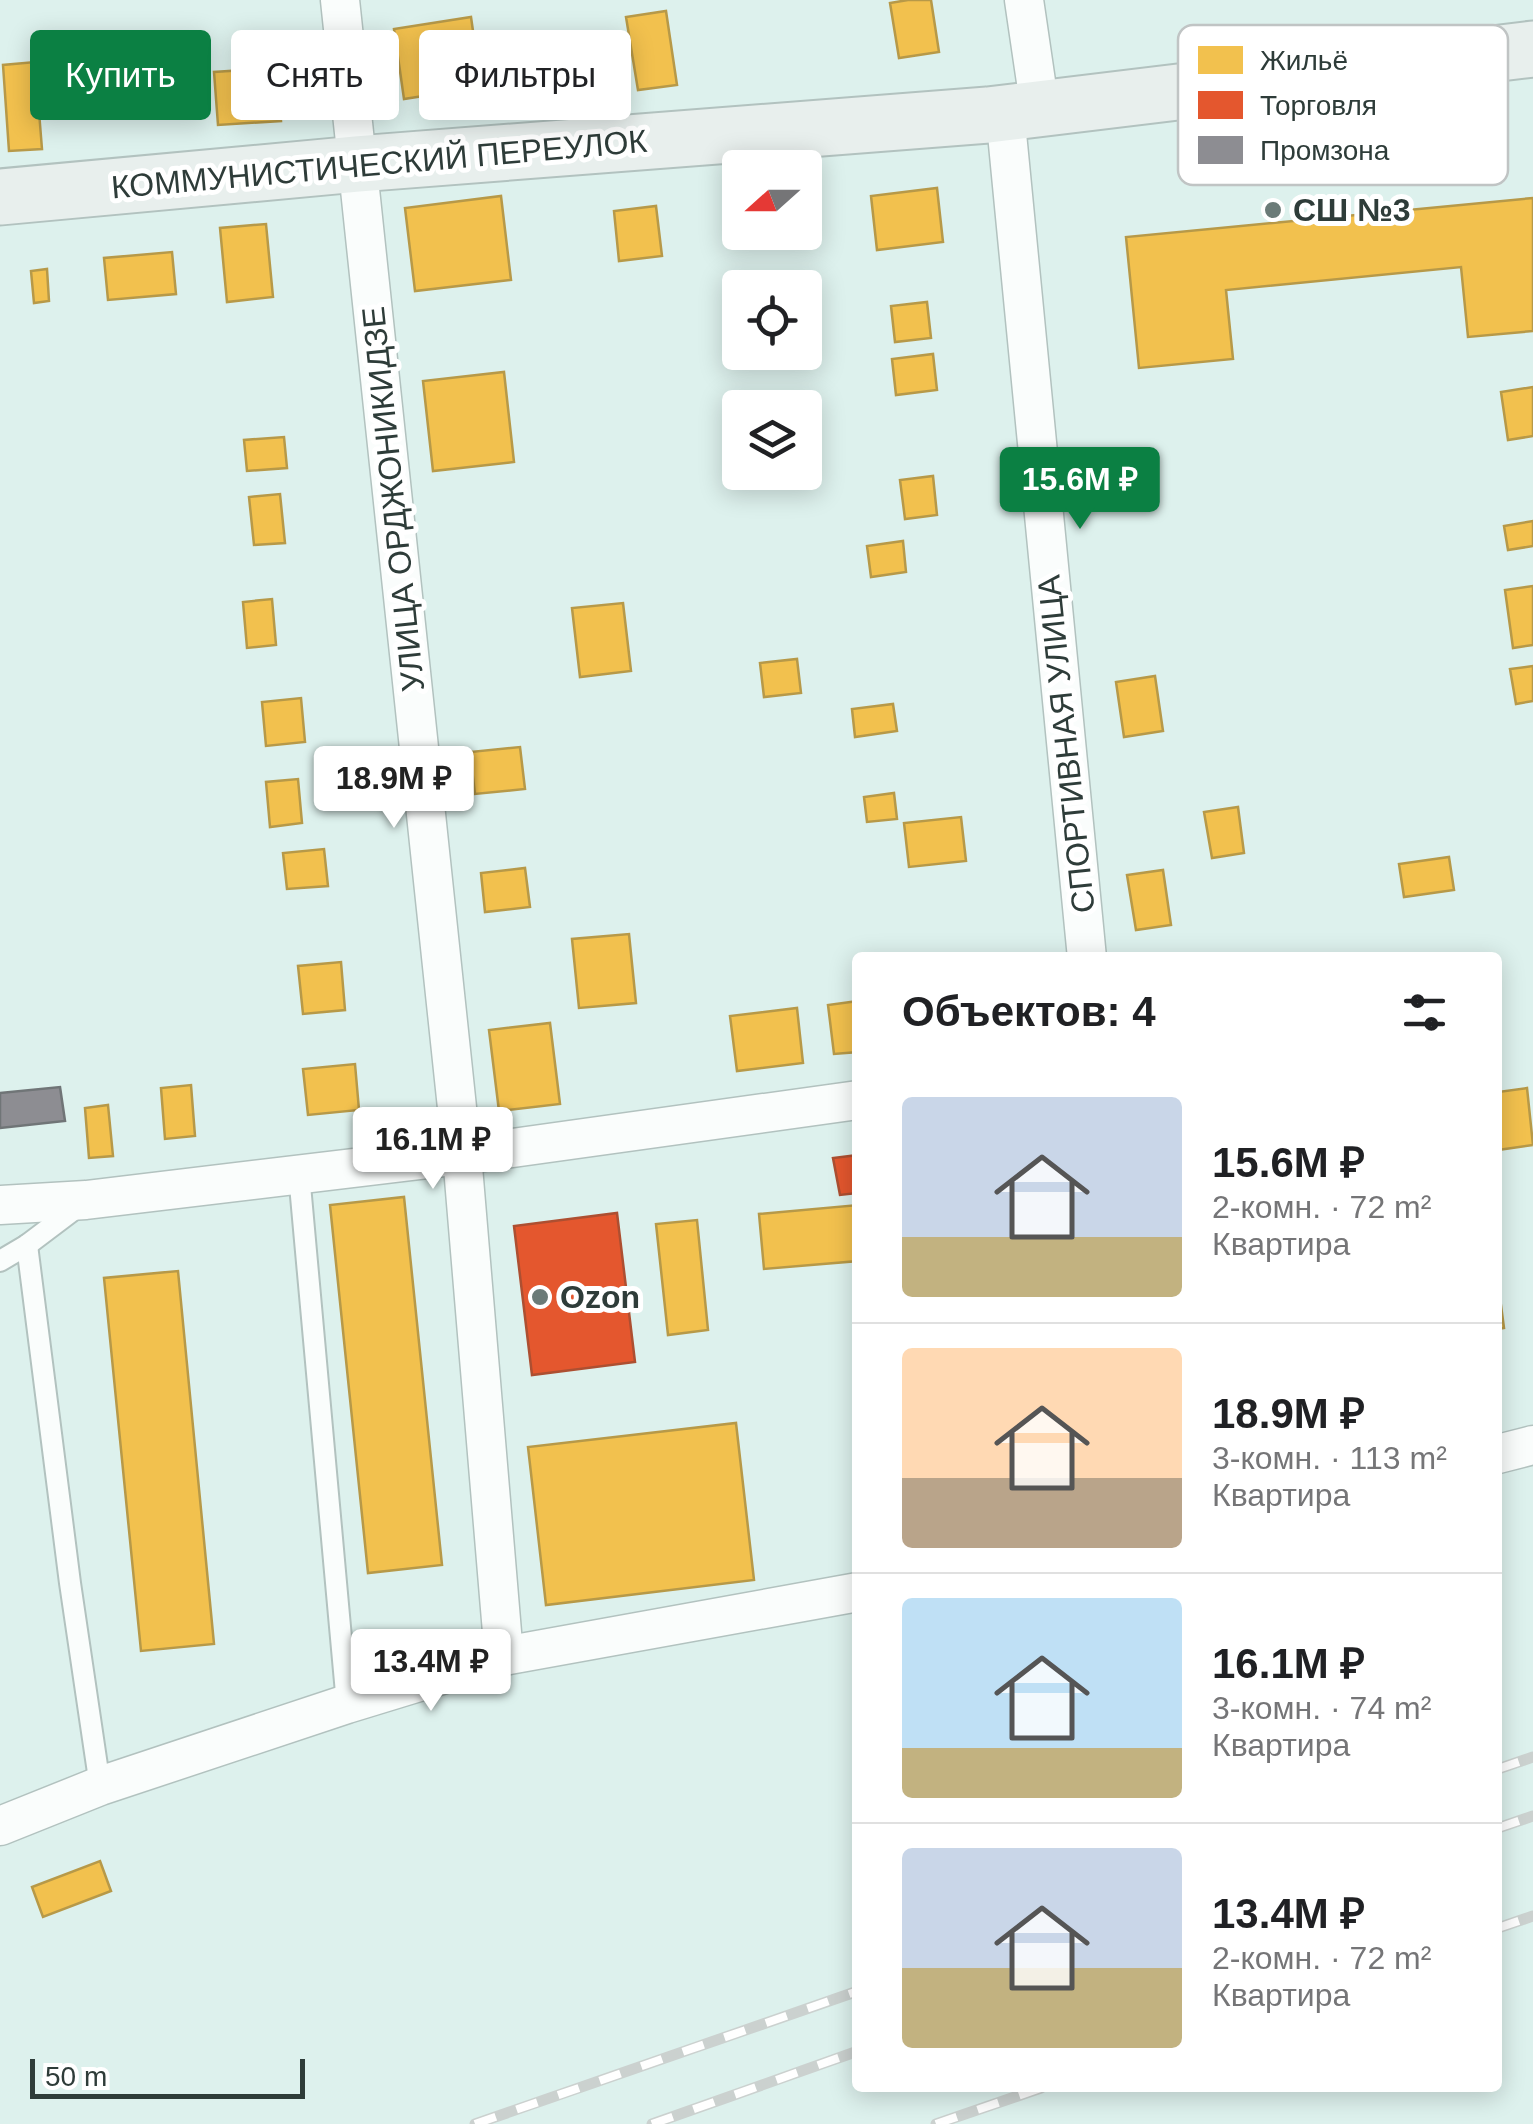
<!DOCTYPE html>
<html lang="ru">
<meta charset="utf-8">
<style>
:root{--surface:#fff;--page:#f2f2f2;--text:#202124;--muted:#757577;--line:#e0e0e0;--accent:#0b8043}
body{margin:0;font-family:Helvetica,sans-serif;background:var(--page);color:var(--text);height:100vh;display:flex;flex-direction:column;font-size:38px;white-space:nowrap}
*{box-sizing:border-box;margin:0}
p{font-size:32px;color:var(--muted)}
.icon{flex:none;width:55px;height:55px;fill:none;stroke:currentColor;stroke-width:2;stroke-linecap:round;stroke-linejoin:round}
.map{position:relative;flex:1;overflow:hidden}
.panel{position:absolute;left:852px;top:952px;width:650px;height:1140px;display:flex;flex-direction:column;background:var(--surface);border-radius:10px;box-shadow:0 5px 25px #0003}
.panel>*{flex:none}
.banner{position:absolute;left:30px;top:30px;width:672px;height:90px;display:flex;gap:20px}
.needle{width:65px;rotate:249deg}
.tools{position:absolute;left:722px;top:150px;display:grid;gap:20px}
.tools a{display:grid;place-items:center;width:100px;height:100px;border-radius:10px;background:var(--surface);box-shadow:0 5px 25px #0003;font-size:50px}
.scale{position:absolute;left:30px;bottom:25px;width:275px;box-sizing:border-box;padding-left:10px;border:5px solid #2e3c39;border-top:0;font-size:28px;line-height:35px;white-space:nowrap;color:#2e3c39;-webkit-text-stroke:8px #fff;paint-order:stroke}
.price{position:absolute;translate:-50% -85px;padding:0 22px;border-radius:10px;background:#fff;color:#222;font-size:32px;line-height:65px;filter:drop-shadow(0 2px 5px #0008)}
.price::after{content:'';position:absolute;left:50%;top:60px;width:30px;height:22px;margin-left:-15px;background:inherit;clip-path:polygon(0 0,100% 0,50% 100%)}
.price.on{background:var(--accent);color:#fff}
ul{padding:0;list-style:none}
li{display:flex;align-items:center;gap:30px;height:250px;padding:0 50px}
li+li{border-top:2px solid var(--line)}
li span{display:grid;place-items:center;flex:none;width:280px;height:200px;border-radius:10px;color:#555}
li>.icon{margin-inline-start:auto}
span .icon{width:120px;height:120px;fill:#fffc;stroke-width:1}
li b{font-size:42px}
h2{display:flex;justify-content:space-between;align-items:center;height:120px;padding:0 50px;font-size:42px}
.pill{padding:0 35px;border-radius:10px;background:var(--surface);box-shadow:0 5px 25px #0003;font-size:35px;line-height:90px}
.pill.on{background:var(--accent);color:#fff}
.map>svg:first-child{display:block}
.homes{fill:#f2c14e;stroke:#b79948;stroke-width:2.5}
.shops{fill:#e4572e;stroke:#ad4f31;stroke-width:2.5}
.industry{fill:#8d8d92;stroke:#707577;stroke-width:2.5}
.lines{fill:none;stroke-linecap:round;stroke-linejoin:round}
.lane-casing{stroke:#b2c2bf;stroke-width:24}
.street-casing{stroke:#b2c2bf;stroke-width:41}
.secondary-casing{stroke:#b2c2bf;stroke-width:59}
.lane{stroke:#fafdfc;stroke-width:20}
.street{stroke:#fafdfc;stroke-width:38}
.secondary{stroke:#e8efed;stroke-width:55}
.rail-casing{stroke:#cbd1cf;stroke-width:11}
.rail{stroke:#fff;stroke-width:8;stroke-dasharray:22;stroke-linecap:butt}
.poi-dot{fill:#6b7b78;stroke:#fff;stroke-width:4}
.labels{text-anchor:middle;stroke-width:10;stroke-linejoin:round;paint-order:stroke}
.street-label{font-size:32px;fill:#2e3c39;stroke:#fff}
.poi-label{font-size:32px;font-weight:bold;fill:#2e3c39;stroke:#fff;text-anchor:start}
.key{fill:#fff;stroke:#c0c4c4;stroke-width:2.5}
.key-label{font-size:28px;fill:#2e3c39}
</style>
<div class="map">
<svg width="1533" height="2124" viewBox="0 0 1533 2124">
<rect width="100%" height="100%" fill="#ddf1ed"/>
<!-- homes -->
<g class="homes">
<path d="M908 0H931L939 52 899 58 890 3Z"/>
<path d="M666 11 677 85 638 90 626 17Z"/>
<path d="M471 17 481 87 404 99 394 29Z"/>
<path d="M35 62 42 149 9 151 3 65Z"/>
<path d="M277 68 281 121 218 125 214 72Z"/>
<path d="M937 188 943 242 877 250 871 196Z"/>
<path d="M501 196 511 280 415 291 405 208Z"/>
<path d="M1533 198V331L1468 337 1461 267 1226 290 1233 359 1139 368 1126 237Z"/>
<path d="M656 206 662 256 619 261 614 211Z"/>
<path d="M266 224 273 297 227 302 220 228Z"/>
<path d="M172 252 176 294 108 300 104 258Z"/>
<path d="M47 269 49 301 34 303 31 271Z"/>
<path d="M927 302 931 338 895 342 891 306Z"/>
<path d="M933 354 937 390 896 395 892 359Z"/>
<path d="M504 372 514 462 433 471 423 381Z"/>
<path d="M1533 387V436L1508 440 1501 392Z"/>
<path d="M284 437 287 468 247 471 244 440Z"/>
<path d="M933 476 937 515 905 519 900 480Z"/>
<path d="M280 494 285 543 254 545 249 497Z"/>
<path d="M1533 521V546L1508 550 1504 526Z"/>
<path d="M903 541 906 572 871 577 867 546Z"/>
<path d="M1533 586V645L1513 648 1505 590Z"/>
<path d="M272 599 276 645 247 648 243 602Z"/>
<path d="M623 603 631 671 580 677 572 608Z"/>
<path d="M797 659 801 693 764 697 760 663Z"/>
<path d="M1533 666V701L1516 704 1510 669Z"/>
<path d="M1155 676 1163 731 1124 737 1116 682Z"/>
<path d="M301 698 305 742 266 746 262 702Z"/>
<path d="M893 704 897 731 855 737 852 709Z"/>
<path d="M520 747 525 789 475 794 470 752Z"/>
<path d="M298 779 302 823 270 827 266 782Z"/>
<path d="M894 793 897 819 867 822 864 797Z"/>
<path d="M1238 807 1244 853 1212 858 1204 812Z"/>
<path d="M961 817 966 861 909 867 904 823Z"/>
<path d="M324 849 328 886 287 889 283 853Z"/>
<path d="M1449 857 1454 890 1404 897 1399 864Z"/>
<path d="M525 868 530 907 485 912 481 873Z"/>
<path d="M1163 870 1171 925 1136 930 1127 875Z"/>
<path d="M629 934 636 1003 579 1008 572 939Z"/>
<path d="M341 962 345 1010 303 1014 298 966Z"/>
<path d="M858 1001V1052L834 1054 828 1005Z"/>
<path d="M797 1008 803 1063 737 1071 730 1016Z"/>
<path d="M550 1023 560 1104 499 1111 489 1030Z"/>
<path d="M355 1064 359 1110 308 1115 303 1069Z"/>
<path d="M191 1085 195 1136 165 1139 161 1088Z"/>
<path d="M1527 1088 1533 1145 1498 1150V1092Z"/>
<path d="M108 1105 113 1156 89 1158 85 1108Z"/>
<path d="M404 1197 442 1565 368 1573 330 1205Z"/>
<path d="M858 1205V1261L764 1269 759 1214Z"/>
<path d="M697 1220 708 1330 668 1335 656 1224Z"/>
<path d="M178 1271 214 1644 141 1651 104 1278Z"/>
<path d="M1498 1283 1504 1328 1498 1329Z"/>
<path d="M736 1423 754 1580 546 1605 528 1447Z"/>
<path d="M100 1861 111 1891 43 1917 32 1887Z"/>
</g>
<!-- shops -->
<g class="shops">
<path d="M742 232H788V233L742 239Z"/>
<path d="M858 1155V1193L840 1195 833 1158Z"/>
<path d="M617 1213 635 1362 532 1375 514 1226Z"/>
</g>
<!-- industry -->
<path class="industry" d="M60 1087 65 1121 0 1128V1093Z"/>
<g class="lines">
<!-- lane casing -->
<g class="lane-casing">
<g id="lane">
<path d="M299 1174 347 1704"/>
<path d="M27 1245 70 1583 100 1786"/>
<path d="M0 1261 27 1245 80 1205"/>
</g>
</g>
<!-- street casing -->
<g class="street-casing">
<g id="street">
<path d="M340 0 462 1155 504 1656"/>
<path d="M1024 0 1040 109"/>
<path d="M1005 113 1087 958"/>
<path d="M0 1205 86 1200 462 1155 858 1100"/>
<path d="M1498 1454 1533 1445"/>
<path d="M0 1826 100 1786 347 1704 504 1656 858 1592"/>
</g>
</g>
<!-- secondary casing -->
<g class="secondary-casing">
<path id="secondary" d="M0 197 357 164 988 115 1533 49"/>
</g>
<!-- lane -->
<use href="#lane" class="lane"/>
<!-- street -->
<use href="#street" class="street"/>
<!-- secondary -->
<use href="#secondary" class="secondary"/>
<!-- rail casing -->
<g class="rail-casing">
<g id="rail">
<path d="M1498 1769 1533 1757"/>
<path d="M1498 1828 1533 1816"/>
<path d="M1498 1928 1533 1916"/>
<path d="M475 2124 858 1991"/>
<path d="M652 2124 858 2051"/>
<path d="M936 2124 1041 2088"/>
</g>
</g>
<!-- rail -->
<use href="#rail" class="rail"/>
</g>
<!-- markers -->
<g class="poi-dot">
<circle cx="1273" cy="210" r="10"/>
<circle cx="540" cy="1297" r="10"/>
</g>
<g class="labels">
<!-- street labels -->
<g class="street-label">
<text transform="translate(379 164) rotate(-5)" y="11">КОММУНИСТИЧЕСКИЙ ПЕРЕУЛОК</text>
<text transform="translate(393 499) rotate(-96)" y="11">УЛИЦА ОРДЖОНИКИДЗЕ</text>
<text transform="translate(1066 744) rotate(-96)" y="11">СПОРТИВНАЯ УЛИЦА</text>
</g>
<!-- poi labels -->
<g class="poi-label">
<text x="1293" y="221">СШ №3</text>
<text x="560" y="1308">Ozon</text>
</g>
</g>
<!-- legend -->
<rect x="1178" y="25" width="330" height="160" rx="15" class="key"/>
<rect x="1198" y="46" width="45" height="28" fill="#f2c14e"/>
<rect x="1198" y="91" width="45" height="28" fill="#e4572e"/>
<rect x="1198" y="136" width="45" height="28" fill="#8d8d92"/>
<g class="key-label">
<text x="1260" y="70">Жильё</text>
<text x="1260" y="115">Торговля</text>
<text x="1260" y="160">Промзона</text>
</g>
</svg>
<div class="tools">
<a><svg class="needle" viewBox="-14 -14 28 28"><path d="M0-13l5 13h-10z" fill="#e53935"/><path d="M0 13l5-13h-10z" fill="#757577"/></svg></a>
<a><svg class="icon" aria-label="locate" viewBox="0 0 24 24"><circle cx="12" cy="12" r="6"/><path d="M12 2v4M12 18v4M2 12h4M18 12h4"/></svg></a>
<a><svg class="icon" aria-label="layers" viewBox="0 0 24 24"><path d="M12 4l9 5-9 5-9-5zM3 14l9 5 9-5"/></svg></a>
</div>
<div class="scale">50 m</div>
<b class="price on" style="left:1080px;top:532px">15.6M ₽</b>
<b class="price" style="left:394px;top:831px">18.9M ₽</b>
<b class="price" style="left:433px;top:1192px">16.1M ₽</b>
<b class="price" style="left:431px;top:1714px">13.4M ₽</b>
<div class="banner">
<a class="pill on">Купить</a>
<a class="pill">Снять</a>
<a class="pill">Фильтры</a>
</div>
<section class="panel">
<h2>Объектов: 4<svg class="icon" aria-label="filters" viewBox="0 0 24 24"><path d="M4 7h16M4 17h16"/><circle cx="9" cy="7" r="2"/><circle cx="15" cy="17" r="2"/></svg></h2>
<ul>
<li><span style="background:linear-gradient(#c9d6e8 70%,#c2b280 0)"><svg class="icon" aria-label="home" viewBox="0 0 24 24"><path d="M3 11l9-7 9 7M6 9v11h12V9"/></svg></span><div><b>15.6M ₽</b><p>2-комн. · 72 m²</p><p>Квартира</p></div></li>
<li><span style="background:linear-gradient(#ffd9b3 65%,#b9a48a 0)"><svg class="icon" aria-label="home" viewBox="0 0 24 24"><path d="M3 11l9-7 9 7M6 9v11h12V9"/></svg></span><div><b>18.9M ₽</b><p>3-комн. · 113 m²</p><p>Квартира</p></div></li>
<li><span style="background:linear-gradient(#bfe0f5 75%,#c2b280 0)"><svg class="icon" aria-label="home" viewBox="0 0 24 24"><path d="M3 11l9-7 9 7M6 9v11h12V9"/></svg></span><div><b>16.1M ₽</b><p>3-комн. · 74 m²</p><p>Квартира</p></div></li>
<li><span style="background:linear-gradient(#c9d6e8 60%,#c2b280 0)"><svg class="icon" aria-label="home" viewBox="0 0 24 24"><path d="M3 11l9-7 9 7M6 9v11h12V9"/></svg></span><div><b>13.4M ₽</b><p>2-комн. · 72 m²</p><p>Квартира</p></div></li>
</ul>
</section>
</div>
